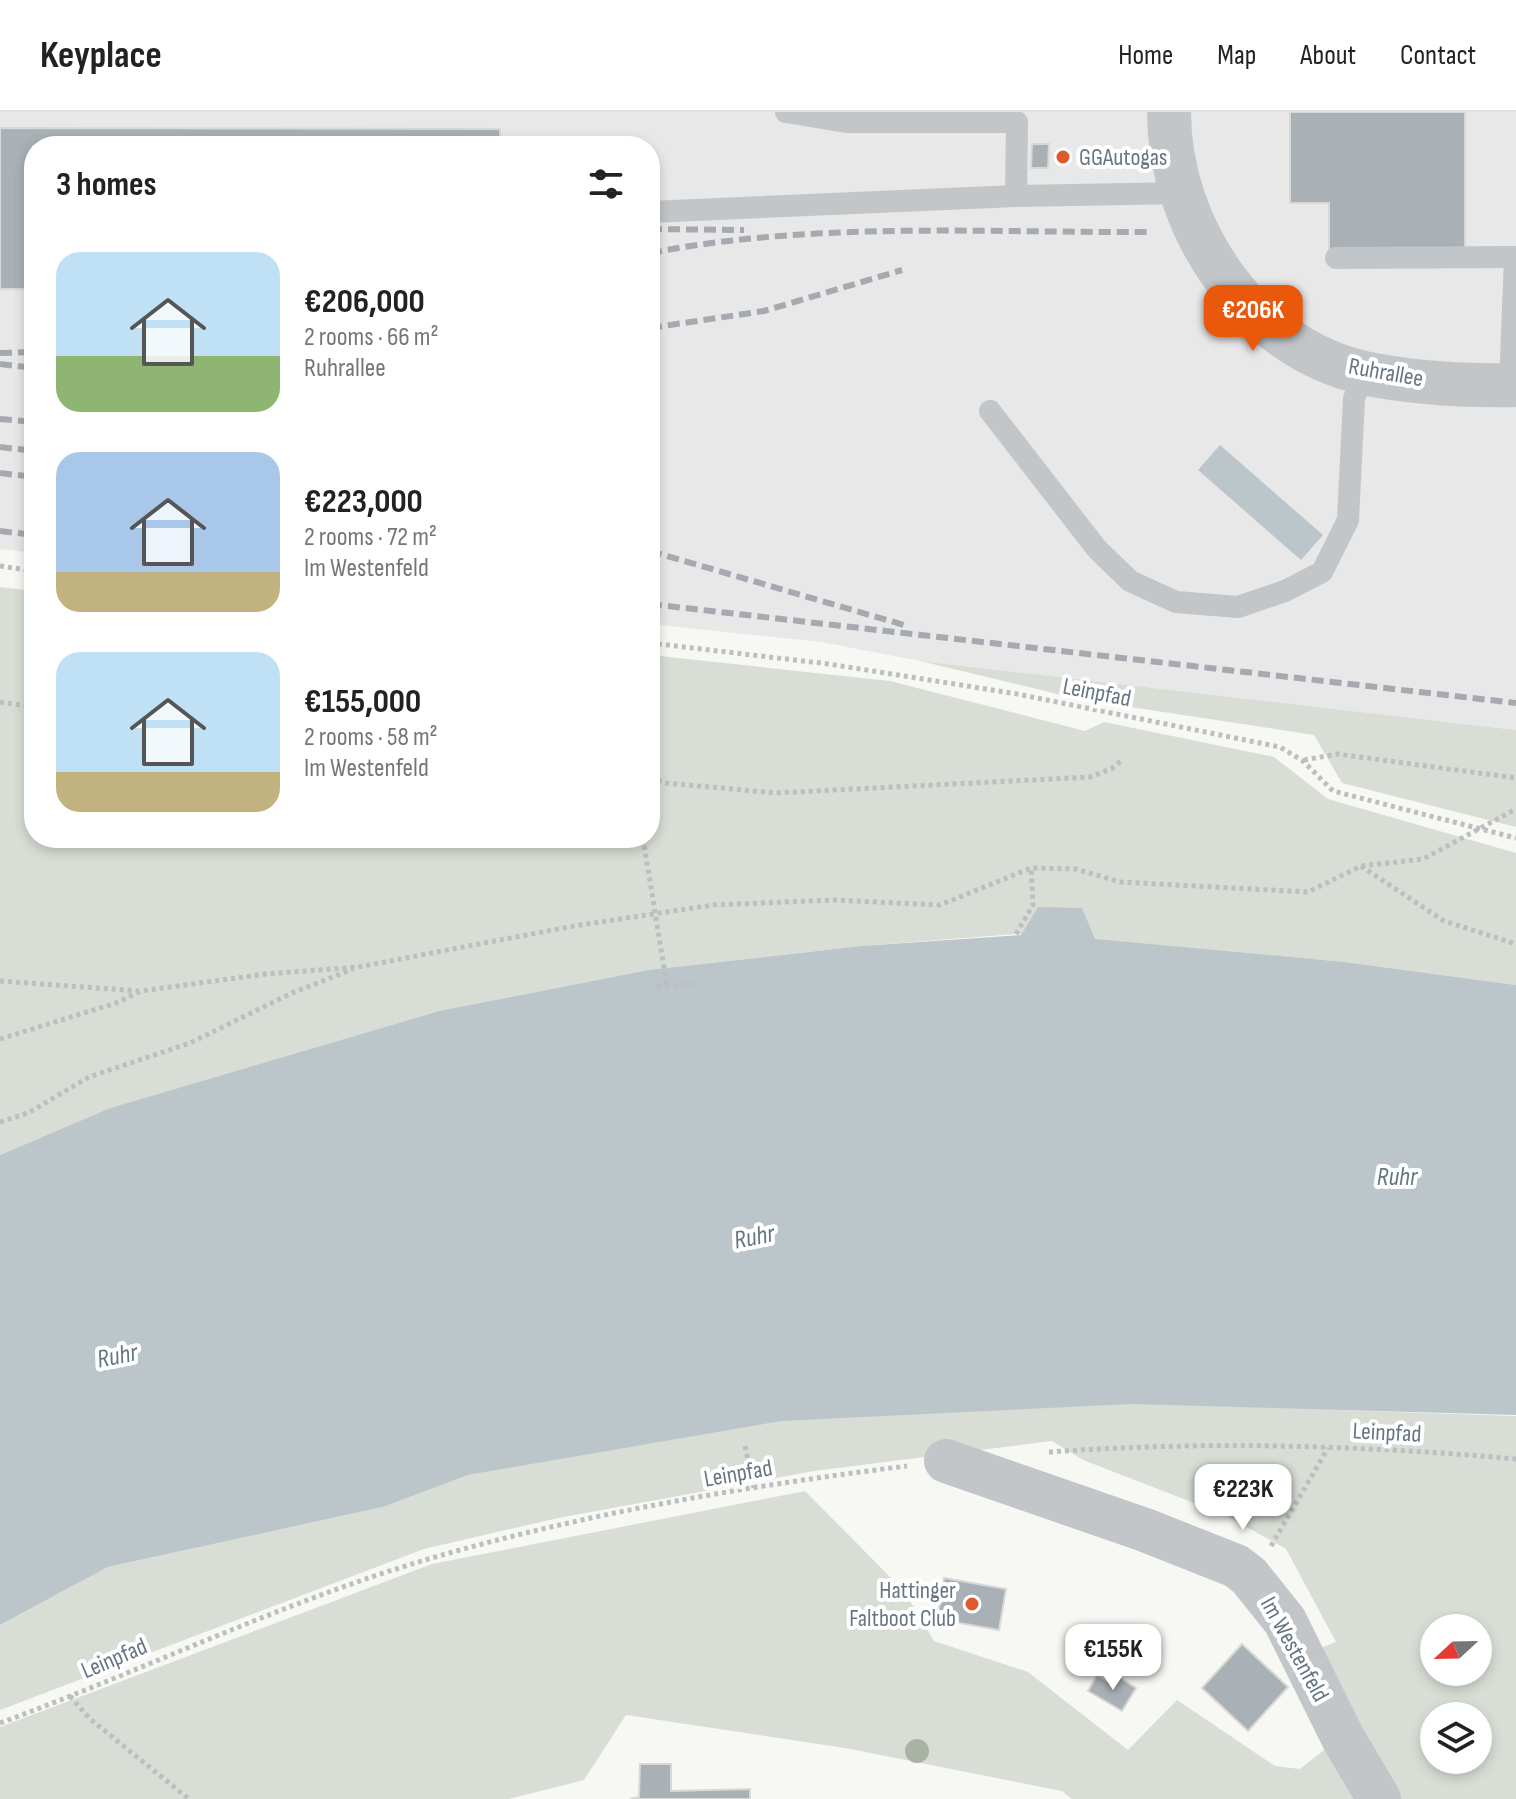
<!DOCTYPE html>
<meta charset="utf-8">
<style>
:root{--surface:#fff;--page:#f6f6f6;--text:#222;--muted:#767676;--line:#e0e0e0;--accent:#ea580c}
body{margin:0;font-family:"Sofia Sans Condensed",sans-serif;background:var(--page);color:var(--text);height:100vh;display:flex;flex-direction:column;font-size:30px;white-space:nowrap}
*{box-sizing:border-box;margin:0}
p{font-size:26px;color:var(--muted)}
.icon{flex:none;width:44px;height:44px;fill:none;stroke:currentColor;stroke-width:2;stroke-linecap:round;stroke-linejoin:round}
.map{position:relative;flex:1;overflow:hidden}
.side{position:absolute;left:24px;top:24px;width:636px;height:712px;display:flex;flex-direction:column;background:var(--surface);border-radius:32px;box-shadow:0 4px 12px #0003}
.side>*{flex:none}
.needle{width:52px;rotate:248deg}
.tools{position:absolute;left:1420px;top:1502px;display:grid;gap:16px}
.tools a{display:grid;place-items:center;width:72px;height:72px;border-radius:50%;background:var(--surface);box-shadow:0 4px 12px #0003;font-size:40px}
.price{position:absolute;translate:-50% -68px;padding:0 18px;border-radius:16px;background:#fff;color:#222;font-size:26px;line-height:52px;filter:drop-shadow(0 2px 4px #0008)}
.price::after{content:'';position:absolute;left:50%;top:48px;width:24px;height:18px;margin-left:-12px;background:inherit;clip-path:polygon(0 0,100% 0,50% 100%)}
.price.current{background:var(--accent);color:#fff}
ul{padding:0;list-style:none}
li{display:flex;align-items:center;gap:24px;height:200px;padding:0 32px}
li span{display:grid;place-items:center;flex:none;width:224px;height:160px;border-radius:24px;color:#555}
li>.icon{margin-inline-start:auto}
span .icon{width:96px;height:96px;fill:#fffc;stroke-width:1}
li b{font-size:34px}
h2{display:flex;justify-content:space-between;align-items:center;height:96px;padding:0 32px;font-size:34px}
header{display:flex;align-items:center;gap:48px;box-sizing:border-box;height:112px;padding:0 40px;background:var(--surface);border-bottom:2px solid var(--line)}
header strong{font-size:38px}
nav{display:flex;gap:44px;margin-inline-start:auto;font-size:28px}
.map>svg:first-child{display:block}
.built{fill:#e7e8e7}
.green{fill:#d8ded5;fill-rule:evenodd}
.water{fill:#bcc6ca}
.building{fill:#a9b1b6;stroke:#d8d8d6;stroke-width:2}
.lines{fill:none;stroke-linecap:round;stroke-linejoin:round}
.path{stroke:#bcbec0;stroke-width:5;stroke-dasharray:4 4;stroke-linecap:butt}
.lane{stroke:#c2c6c9;stroke-width:22}
.street{stroke:#c2c6c9;stroke-width:44}
.rail{stroke:#a5aab0;stroke-width:6;stroke-dasharray:12 6;stroke-linecap:butt}
.tree{fill:#a9b3a5}
.poi-dot{fill:#df5a2b;stroke:#fff;stroke-width:3}
.labels{text-anchor:middle;stroke-width:8;stroke-linejoin:round;paint-order:stroke}
.poi-label{font-size:24px;fill:#667684;stroke:#fff;text-anchor:start}
.street-label{font-size:24px;fill:#667684;stroke:#fff}
.water-label{font-size:26px;font-style:italic;fill:#627780;stroke:#fff}
</style>
<header>
<strong>Keyplace</strong>
<nav><a>Home</a><a>Map</a><a>About</a><a>Contact</a></nav>
</header>
<div class="map">
<svg width="1516" height="1687" viewBox="0 0 1516 1687">
<rect width="100%" height="100%" fill="#f7f7f4"/>
<!-- built -->
<path class="built" d="M0 0H1516V618L920 549 821 530 650 512V34H34V441L0 437Z"/>
<!-- green -->
<g class="green">
<path d="M0 475 34 479V726H650V543L890 569 1085 619 1104 610 1274 645 1328 687 1516 741V873L1345 850 1016 822 861 834 648 858 439 899 110 996 0 1043Z"/>
<path d="M920 549 1516 618V715L1342 671 1314 623 1078 587Z"/>
<path d="M1131 1291 1516 1304V1687H1392L1313 1539 1336 1530 1286 1437 1225 1403 1083 1348 1052 1329 814 1359 558 1406 424 1437 0 1598V1513L108 1455 383 1395 468 1363 782 1305ZM1434 1516H1478V1560H1434ZM1434 1604H1478V1648H1434Z"/>
<path d="M805 1379 904 1479 934 1529 1028 1560 1128 1638 1177 1588 1275 1654 1300 1657 1334 1630 1371 1687H1072L1062 1679 845 1636 626 1603 584 1668 509 1687H0V1615L432 1452Z"/>
</g>
<!-- water -->
<g class="water">
<path d="M1220 333 1323 423 1301 448 1198 358Z"/>
<path d="M1038 795 1082 796 1095 827 1345 850 1516 873V1303L1132 1292 781 1309 468 1363 383 1395 108 1455 0 1513V1043L110 996 439 899 648 858 861 834 1021 823Z"/>
</g>
<!-- building -->
<g class="building">
<path d="M1290 0H1465V138H1329V91H1290Z"/>
<path d="M0 16 500 17V34H34V177H0Z"/>
<path d="M1032 32H1049L1048 56H1031Z"/>
<path d="M944 1466 1006 1477 999 1518 937 1507Z"/>
<path d="M1242 1532 1288 1575 1248 1619 1202 1576Z"/>
<path d="M1097 1563 1114 1573 1119 1565 1136 1576 1122 1599 1088 1579Z"/>
<path d="M640 1652H671V1679L750 1677V1687H630L639 1685Z"/>
</g>
<g class="lines">
<!-- path -->
<g class="path">
<path d="M0 454 34 459"/>
<path d="M650 531 829 552 1017 582 1280 635 1303 649 1333 679 1516 726"/>
<path d="M0 590 34 595"/>
<path d="M1304 648 1337 642 1516 666"/>
<path d="M650 666 666 671 776 681 1090 665 1111 657 1121 649"/>
<path d="M643 726 667 874"/>
<path d="M1361 754 1444 809 1516 832"/>
<path d="M1016 822 1033 793 1031 756"/>
<path d="M0 869 139 879"/>
<path d="M657 875 693 871"/>
<path d="M0 927 116 891 141 879 266 862 358 855 574 814 713 793 834 788 940 793 1031 756 1076 757 1120 770 1308 780 1361 754 1423 747 1516 697"/>
<path d="M0 1010 28 1001 89 965 190 931 292 881 353 857"/>
<path d="M745 1334 754 1376"/>
<path d="M1049 1340C1204 1329 1360 1333 1516 1347"/>
<path d="M1271 1434 1328 1336"/>
<path d="M70 1584 89 1606 189 1687"/>
<path d="M0 1611C142 1559 280 1491 425 1448 581 1402 746 1374 907 1354"/>
</g>
<!-- lane -->
<g class="lane">
<path d="M786 0 846 10H1017L1016 84"/>
<path d="M650 100 1016 84 1182 81"/>
<path d="M1336 146 1516 145"/>
<path d="M1510 273 1515 145"/>
<path d="M990 299 1097 437 1130 469 1176 490 1238 495 1285 479 1322 460 1348 408 1354 287 1363 260"/>
</g>
<!-- street -->
<g class="street">
<path d="M1169 0C1169 114 1248 235 1364 261 1412 271 1466 274 1516 273"/>
<path d="M946 1349 1145 1418 1236 1454 1249 1464 1285 1509 1343 1626 1379 1687"/>
</g>
<!-- rail -->
<g class="rail">
<path d="M650 117 744 118"/>
<path d="M650 141C816 109 985 121 1152 120"/>
<path d="M650 216 764 199 902 158"/>
<path d="M0 241 34 240"/>
<path d="M0 252 34 256"/>
<path d="M0 307 34 310"/>
<path d="M0 335 34 339"/>
<path d="M0 361 34 365"/>
<path d="M0 419 34 423"/>
<path d="M650 439 904 513"/>
<path d="M650 492 1516 591"/>
</g>
</g>
<!-- trees -->
<circle class="tree" cx="917" cy="1639" r="12"/>
<!-- markers -->
<g class="poi-dot">
<circle cx="1063" cy="45" r="8"/>
<circle cx="972" cy="1492" r="8"/>
</g>
<g class="labels">
<!-- poi labels -->
<g class="poi-label">
<text x="1079" y="53">GGAutogas</text>
<text x="956" y="1486" text-anchor="end">Hattinger<tspan x="956" dy="28">Faltboot Club</tspan></text>
</g>
<!-- street labels -->
<g class="street-label">
<text transform="translate(1386 260) rotate(10)" y="8">Ruhrallee</text>
<text transform="translate(1097 580) rotate(11)" y="8">Leinpfad</text>
<text transform="translate(1387 1320) rotate(3)" y="8">Leinpfad</text>
<text transform="translate(738 1361) rotate(-10)" y="8">Leinpfad</text>
<text transform="translate(1295 1537) rotate(61)" y="8">Im Westenfeld</text>
<text transform="translate(114 1546) rotate(-23)" y="8">Leinpfad</text>
</g>
<!-- water labels -->
<g class="water-label">
<text x="1397" y="1073">Ruhr</text>
<text transform="translate(754 1124) rotate(-11)" y="9">Ruhr</text>
<text transform="translate(117 1243) rotate(-11)" y="9">Ruhr</text>
</g>
</g>
</svg>
<div class="tools">
<a><svg class="needle" viewBox="-14 -14 28 28"><path d="M0-13l5 13h-10z" fill="#e53935"/><path d="M0 13l5-13h-10z" fill="#767676"/></svg></a>
<a><svg class="icon" aria-label="layers" viewBox="0 0 24 24"><path d="M12 4l9 5-9 5-9-5zM3 14l9 5 9-5"/></svg></a>
</div>
<b class="price current" style="left:1253px;top:241px">€206K</b>
<b class="price" style="left:1243px;top:1420px">€223K</b>
<b class="price" style="left:1113px;top:1580px">€155K</b>
<section class="side">
<h2>3 homes<svg class="icon" aria-label="filters" viewBox="0 0 24 24"><path d="M4 7h16M4 17h16"/><circle cx="9" cy="7" r="2"/><circle cx="15" cy="17" r="2"/></svg></h2>
<ul>
<li><span style="background:linear-gradient(#bfe0f5 65%,#8fb573 0)"><svg class="icon" aria-label="home" viewBox="0 0 24 24"><path d="M3 11l9-7 9 7M6 9v11h12V9"/></svg></span><div><b>€206,000</b><p>2 rooms · 66 m²</p><p>Ruhrallee</p></div></li>
<li><span style="background:linear-gradient(#a9c7e8 75%,#c2b280 0)"><svg class="icon" aria-label="home" viewBox="0 0 24 24"><path d="M3 11l9-7 9 7M6 9v11h12V9"/></svg></span><div><b>€223,000</b><p>2 rooms · 72 m²</p><p>Im Westenfeld</p></div></li>
<li><span style="background:linear-gradient(#bfe0f5 75%,#c2b280 0)"><svg class="icon" aria-label="home" viewBox="0 0 24 24"><path d="M3 11l9-7 9 7M6 9v11h12V9"/></svg></span><div><b>€155,000</b><p>2 rooms · 58 m²</p><p>Im Westenfeld</p></div></li>
</ul>
</section>
</div>
